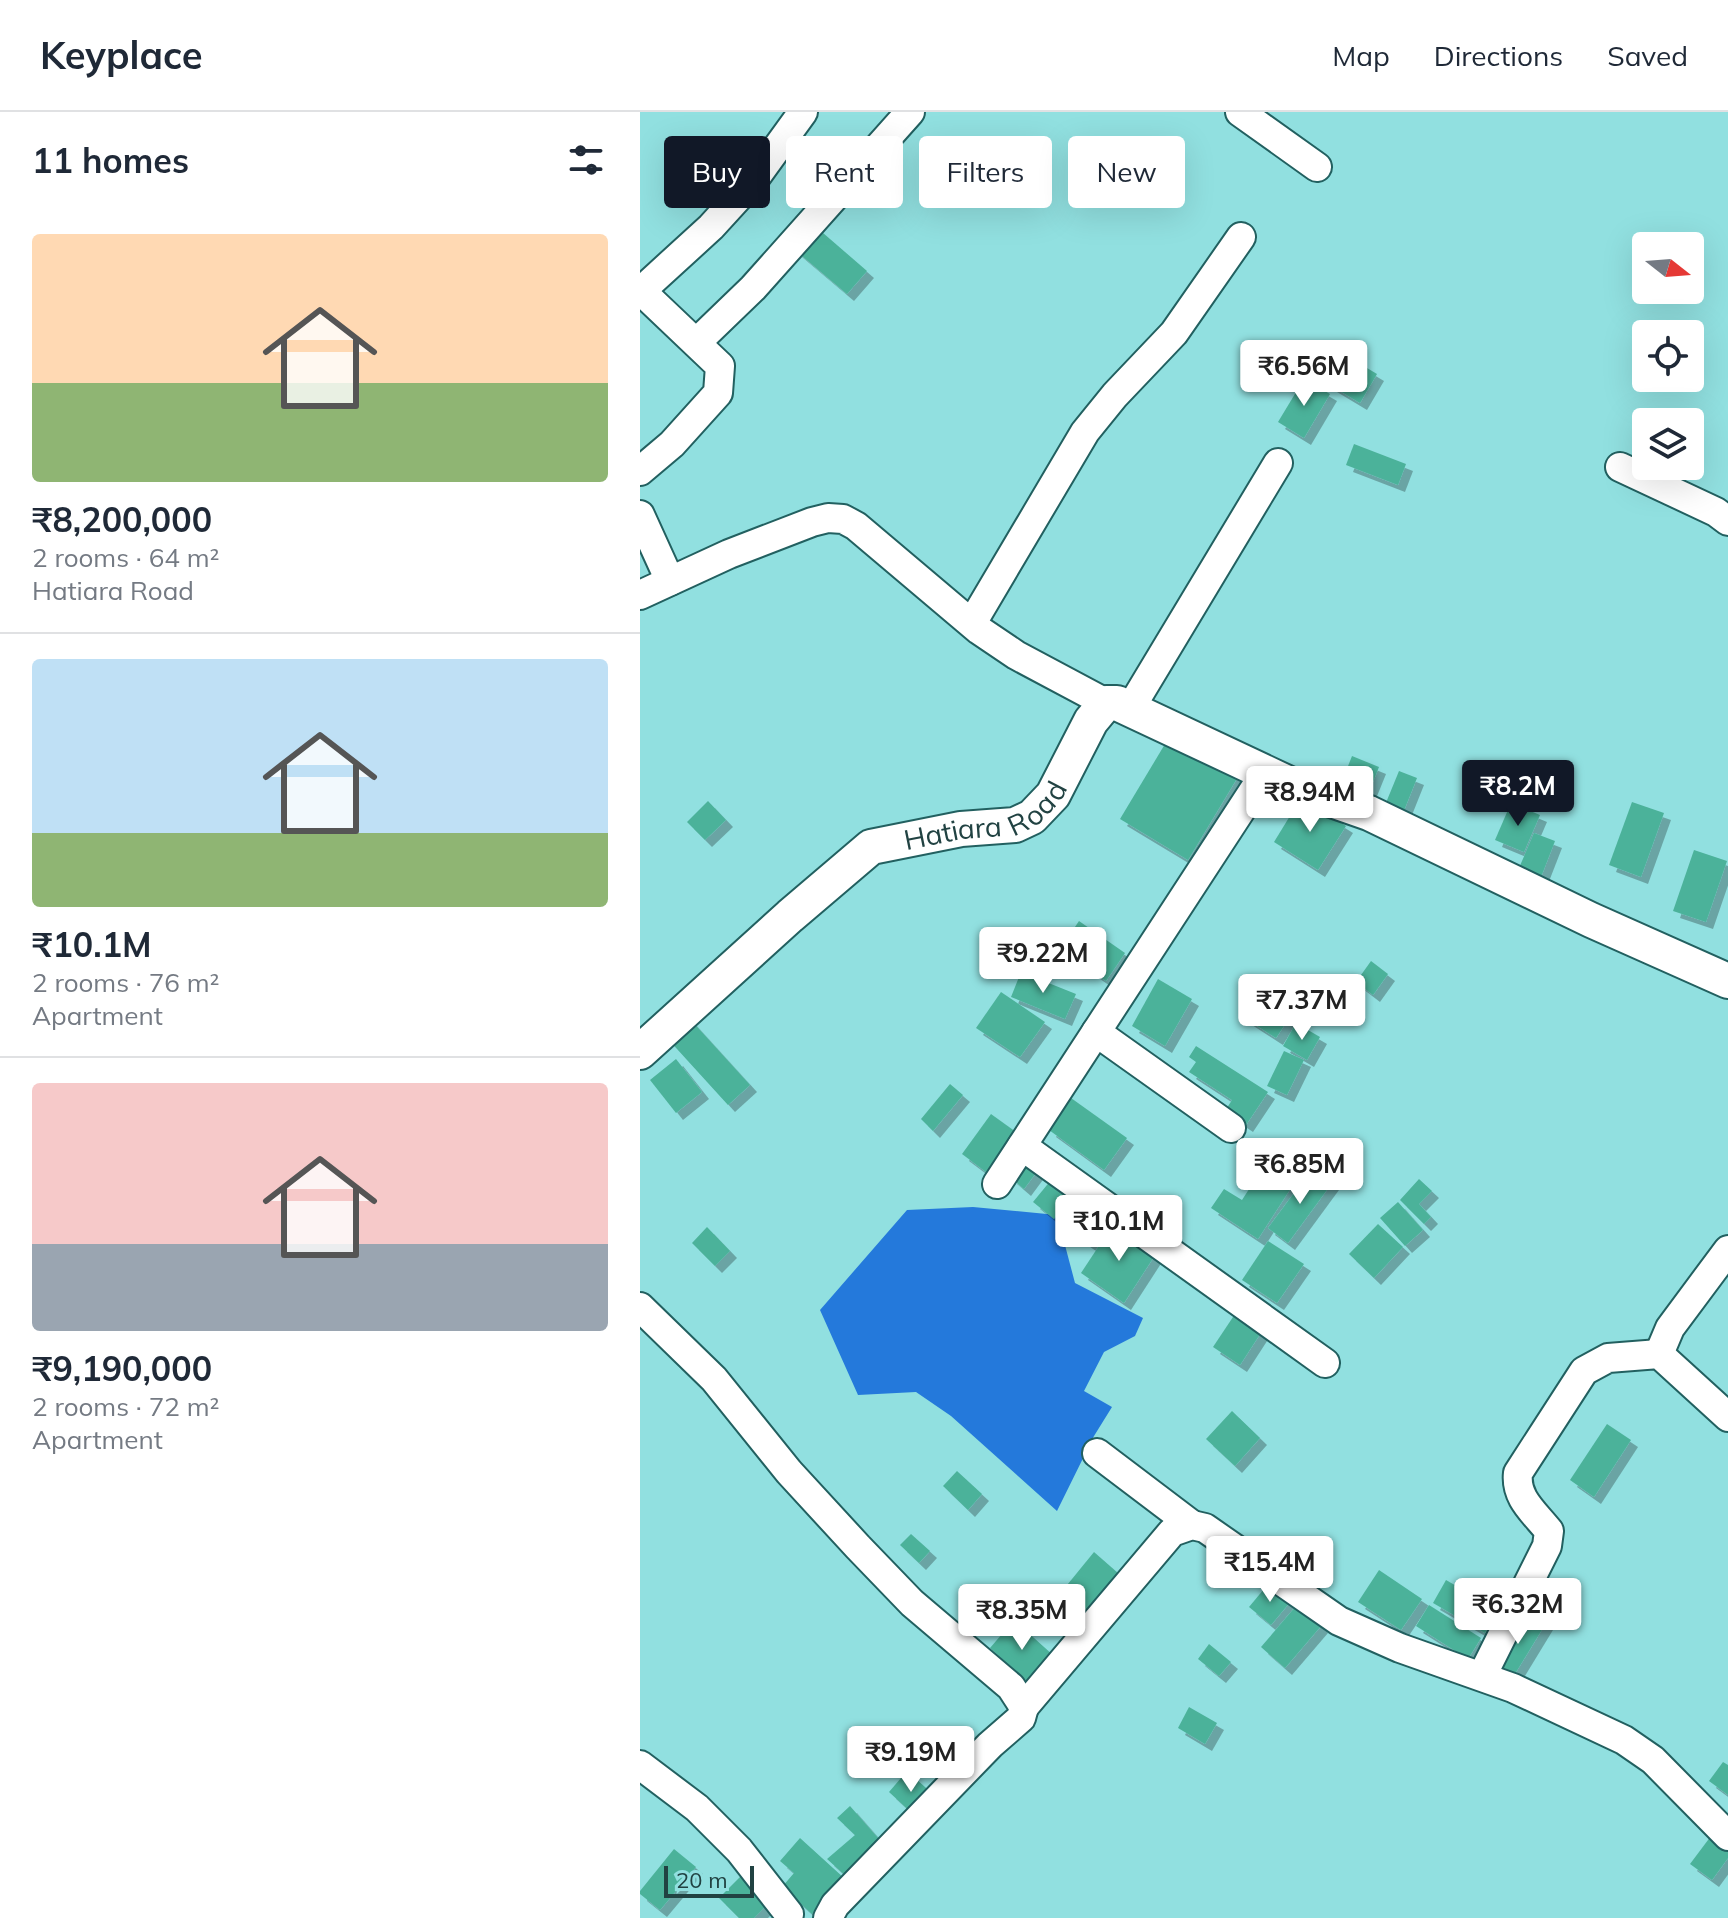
<!DOCTYPE html>
<meta charset="utf-8">
<style>
:root{--surface:#fff;--page:#f6f6f7;--text:#1f2937;--muted:#747a83;--line:#e0e1e3;--accent:#111827}
body{margin:0;font-family:Mulish,sans-serif;background:var(--page);color:var(--text);height:100vh;display:flex;flex-direction:column;font-size:30px;white-space:nowrap}
*{box-sizing:border-box;margin:0}
p{font-size:26px;color:var(--muted)}
.icon{flex:none;width:44px;height:44px;fill:none;stroke:currentColor;stroke-width:2;stroke-linecap:round;stroke-linejoin:round}
.map{position:relative;flex:1;overflow:hidden}
.drawer{display:flex;flex-direction:column;background:var(--surface);width:640px}
.drawer>*{flex:none}
.hud{position:absolute;left:24px;top:24px;width:760px;height:72px;display:flex;gap:16px}
.needle{width:52px;rotate:107deg}
.buttons{position:absolute;left:992px;top:120px;display:grid;gap:16px}
.buttons a{display:grid;place-items:center;width:72px;height:72px;border-radius:8px;background:var(--surface);box-shadow:0 8px 32px #0002;font-size:40px}
.scale{position:absolute;left:24px;bottom:20px;width:90px;box-sizing:border-box;padding-left:8px;border:4px solid #214242;border-top:0;font-size:22px;line-height:28px;white-space:nowrap;color:#214242;-webkit-text-stroke:6px #91e0e0;paint-order:stroke}
.price{position:absolute;translate:-50% -68px;padding:0 18px;border-radius:8px;background:#fff;color:#222;font-size:26px;line-height:52px;filter:drop-shadow(0 2px 4px #0008)}
.price::after{content:'';position:absolute;left:50%;top:48px;width:24px;height:18px;margin-left:-12px;background:inherit;clip-path:polygon(0 0,100% 0,50% 100%)}
.price.on{background:var(--accent);color:#fff}
ul{padding:0;list-style:none}
li{display:grid;align-content:center;gap:16px;height:424px;padding:0 32px}
li+li{border-top:2px solid var(--line)}
li span{display:grid;place-items:center;height:248px;border-radius:8px;color:#555}
li>.icon{margin-inline-start:auto}
span .icon{width:144px;height:144px;fill:#fffc;stroke-width:1}
li b{font-size:34px}
h2{display:flex;justify-content:space-between;align-items:center;height:96px;padding:0 32px;font-size:34px}
.chip{padding:0 28px;border-radius:8px;background:var(--surface);box-shadow:0 8px 32px #0002;font-size:28px;line-height:72px}
.chip.on{background:var(--accent);color:#fff}
header{display:flex;align-items:center;gap:48px;box-sizing:border-box;height:112px;padding:0 40px;background:var(--surface);border-bottom:2px solid var(--line)}
header strong{font-size:38px}
nav{display:flex;gap:44px;margin-inline-start:auto;font-size:28px}
main{display:flex;flex:1;min-height:0}
.map>svg:first-child{display:block}
.water{fill:#2479db}
.building{fill:#4cb29a;filter:url(#shadow)}
.lines{fill:none;stroke-linecap:round;stroke-linejoin:round}
.minor-casing{stroke:#226060;stroke-width:32}
.tertiary-casing{stroke:#226060;stroke-width:38}
.minor{stroke:#fff;stroke-width:28}
.tertiary{stroke:#fff;stroke-width:34}
.labels{text-anchor:middle;stroke-width:7;stroke-linejoin:round;paint-order:stroke}
.street-label{font-size:28px;fill:#214242;stroke:#91e0e0}
</style>
<header>
<strong>Keyplace</strong>
<nav><a>Map</a><a>Directions</a><a>Saved</a></nav>
</header>
<main>
<section class="drawer">
<h2>11 homes<svg class="icon" aria-label="filters" viewBox="0 0 24 24"><path d="M4 7h16M4 17h16"/><circle cx="9" cy="7" r="2"/><circle cx="15" cy="17" r="2"/></svg></h2>
<ul>
<li><span style="background:linear-gradient(#ffd9b3 60%,#8fb573 0)"><svg class="icon" aria-label="home" viewBox="0 0 24 24"><path d="M3 11l9-7 9 7M6 9v11h12V9"/></svg></span><div><b>₹8,200,000</b><p>2 rooms · 64 m²</p><p>Hatiara Road</p></div></li>
<li><span style="background:linear-gradient(#bfe0f5 70%,#8fb573 0)"><svg class="icon" aria-label="home" viewBox="0 0 24 24"><path d="M3 11l9-7 9 7M6 9v11h12V9"/></svg></span><div><b>₹10.1M</b><p>2 rooms · 76 m²</p><p>Apartment</p></div></li>
<li><span style="background:linear-gradient(#f6c9c9 65%,#9aa5b1 0)"><svg class="icon" aria-label="home" viewBox="0 0 24 24"><path d="M3 11l9-7 9 7M6 9v11h12V9"/></svg></span><div><b>₹9,190,000</b><p>2 rooms · 72 m²</p><p>Apartment</p></div></li>
</ul>
</section>
<div class="map">
<svg width="1088" height="1806" viewBox="0 0 1088 1806">
<defs>
<filter id="shadow"><feDropShadow dx="7" dy="7" stdDeviation="0" flood-color="#0004"/></filter>
</defs>
<rect width="100%" height="100%" fill="#91e0e0"/>
<!-- water -->
<path class="water" d="M333 1095 417 1103 435 1171 503 1206 495 1224 464 1240 444 1279 472 1295 454 1324 417 1399 311 1304 276 1280 218 1283 180 1198 267 1098Z"/>
<!-- building -->
<g class="building">
<path d="M175 114 227 159 207 182 155 138Z"/>
<path d="M682 229 737 262 720 291 665 258Z"/>
<path d="M664 267 690 282 664 326 638 310Z"/>
<path d="M714 332 766 352 758 373 706 353Z"/>
<path d="M531 622 599 663 548 748 480 707Z"/>
<path d="M712 644 739 655 724 692 697 682Z"/>
<path d="M759 659 777 666 761 706 743 698Z"/>
<path d="M661 686 706 714 678 758 634 730Z"/>
<path d="M68 689 86 708 65 728 47 710Z"/>
<path d="M992 690 1024 701 1001 765 969 753Z"/>
<path d="M871 691 900 703 884 740 855 728Z"/>
<path d="M894 721 915 729 901 765 879 756Z"/>
<path d="M1054 738 1087 749 1066 810 1033 799Z"/>
<path d="M439 809 485 841 466 869 420 837Z"/>
<path d="M731 849 748 862 733 883 716 870Z"/>
<path d="M381 860 436 882 425 907 371 885Z"/>
<path d="M518 867 552 887 525 934 492 914Z"/>
<path d="M361 880 405 910 380 945 336 916Z"/>
<path d="M622 880 653 900 636 926 605 906Z"/>
<path d="M49 906 110 973 88 993 27 926Z"/>
<path d="M656 911 680 925 667 948 643 934Z"/>
<path d="M556 934 628 980 606 1013 585 999 592 988 549 960 556 950 549 945Z"/>
<path d="M644 939 664 948 647 983 627 974Z"/>
<path d="M36 947 62 980 36 1001 10 968Z"/>
<path d="M310 972 323 983 293 1019 281 1007Z"/>
<path d="M431 986 487 1026 464 1058 409 1018Z"/>
<path d="M351 1002 376 1020 346 1060 322 1042Z"/>
<path d="M642 1026 671 1045 618 1127 571 1096 584 1077 602 1088Z"/>
<path d="M387 1043 401 1054 384 1077 370 1065Z"/>
<path d="M672 1057 692 1071 648 1131 628 1116Z"/>
<path d="M416 1062 437 1080 414 1107 393 1090Z"/>
<path d="M779 1067 792 1079 779 1092 791 1105 784 1112 760 1088Z"/>
<path d="M439 1082 469 1103 449 1132 417 1110Z"/>
<path d="M758 1090 783 1118 765 1134 740 1106Z"/>
<path d="M474 1111 517 1140 484 1191 441 1161Z"/>
<path d="M738 1112 763 1135 734 1166 709 1142Z"/>
<path d="M67 1115 90 1139 75 1154 52 1131Z"/>
<path d="M628 1129 664 1152 637 1191 602 1168Z"/>
<path d="M597 1199 624 1216 600 1253 573 1235Z"/>
<path d="M592 1299 620 1326 595 1354 566 1327Z"/>
<path d="M967 1312 991 1328 954 1385 930 1368Z"/>
<path d="M317 1359 342 1382 328 1398 303 1374Z"/>
<path d="M271 1422 290 1439 279 1451 260 1433Z"/>
<path d="M454 1440 478 1461 447 1498 423 1478Z"/>
<path d="M739 1458 782 1487 761 1518 718 1490Z"/>
<path d="M806 1468 858 1498 845 1521 793 1491Z"/>
<path d="M629 1471 651 1489 631 1513 609 1495Z"/>
<path d="M657 1493 681 1514 645 1556 621 1535Z"/>
<path d="M789 1493 841 1526 828 1547 776 1514Z"/>
<path d="M886 1499 906 1511 870 1570 850 1557Z"/>
<path d="M374 1508 414 1544 390 1572 350 1536Z"/>
<path d="M569 1532 591 1550 579 1564 558 1547Z"/>
<path d="M549 1595 577 1611 565 1632 538 1616Z"/>
<path d="M1083 1650 1088 1653V1683L1069 1669Z"/>
<path d="M267 1659 294 1683 275 1704 249 1680Z"/>
<path d="M210 1694 245 1734 208 1766 187 1747 215 1723 197 1706Z"/>
<path d="M1074 1720 1088 1730V1746L1072 1768 1050 1752Z"/>
<path d="M160 1726 204 1766 172 1802 142 1775 154 1761 140 1749Z"/>
<path d="M34 1737 56 1755 20 1798 0 1782V1779Z"/>
<path d="M102 1763 130 1790 114 1806H99L79 1786Z"/>
</g>
<g class="lines">
<!-- minor casing -->
<g class="minor-casing">
<g id="minor">
<path d="M600 0 677 55"/>
<path d="M0 178 80 254 78 281 32 332 0 359"/>
<path d="M1 179 71 115 113 69 163 0"/>
<path d="M57 230 113 176 270 0"/>
<path d="M980 355 1076 400 1088 409"/>
<path d="M0 403 30 469"/>
<path d="M0 483 89 442 172 410 188 406 203 407 216 414 339 518 376 543 466 591"/>
<path d="M332 511 445 320 475 283 534 221 601 125"/>
<path d="M490 597 638 351"/>
<path d="M456 920 591 1016"/>
<path d="M382 1034 685 1251"/>
<path d="M357 1072 625 661"/>
<path d="M0 1195 74 1267 149 1360 218 1435 272 1491 371 1575 384 1595 381 1606 350 1633 195 1793 188 1806"/>
<path d="M1019 1242 1030 1216 1088 1138"/>
<path d="M457 1341 552 1413"/>
<path d="M842 1564 907 1434 909 1419C894 1400 875 1386 878 1361L944 1259 968 1246 1019 1242 1088 1305"/>
<path d="M384 1595 532 1420 552 1413 565 1416 699 1509 760 1536 873 1576 984 1628 1013 1648 1088 1724"/>
<path d="M0 1653 57 1696 99 1738 149 1802"/>
</g>
</g>
<!-- tertiary casing -->
<g class="tertiary-casing">
<g id="tertiary">
<path id="s1" d="M0 940 150 804 231 735 321 717 375 713 392 705 413 683 451 609 466 591H477L660 677 729 701 951 808 1088 869"/>
</g>
</g>
<!-- minor -->
<use href="#minor" class="minor"/>
<!-- tertiary -->
<use href="#tertiary" class="tertiary"/>
</g>
<g class="labels">
<!-- street labels -->
<g class="street-label">
<text dy="10" stroke="none"><textPath href="#s1" startOffset="430">Hatiara Road</textPath></text>
</g>
</g>
</svg>
<div class="buttons">
<a><svg class="needle" viewBox="-14 -14 28 28"><path d="M0-13l5 13h-10z" fill="#e53935"/><path d="M0 13l5-13h-10z" fill="#747a83"/></svg></a>
<a><svg class="icon" aria-label="locate" viewBox="0 0 24 24"><circle cx="12" cy="12" r="6"/><path d="M12 2v4M12 18v4M2 12h4M18 12h4"/></svg></a>
<a><svg class="icon" aria-label="layers" viewBox="0 0 24 24"><path d="M12 4l9 5-9 5-9-5zM3 14l9 5 9-5"/></svg></a>
</div>
<div class="scale">20 m</div>
<b class="price" style="left:664px;top:296px">₹6.56M</b>
<b class="price on" style="left:878px;top:716px">₹8.2M</b>
<b class="price" style="left:670px;top:722px">₹8.94M</b>
<b class="price" style="left:403px;top:883px">₹9.22M</b>
<b class="price" style="left:662px;top:930px">₹7.37M</b>
<b class="price" style="left:660px;top:1094px">₹6.85M</b>
<b class="price" style="left:479px;top:1151px">₹10.1M</b>
<b class="price" style="left:630px;top:1492px">₹15.4M</b>
<b class="price" style="left:878px;top:1534px">₹6.32M</b>
<b class="price" style="left:382px;top:1540px">₹8.35M</b>
<b class="price" style="left:271px;top:1682px">₹9.19M</b>
<div class="hud">
<a class="chip on">Buy</a>
<a class="chip">Rent</a>
<a class="chip">Filters</a>
<a class="chip">New</a>
</div>
</div>
</main>
